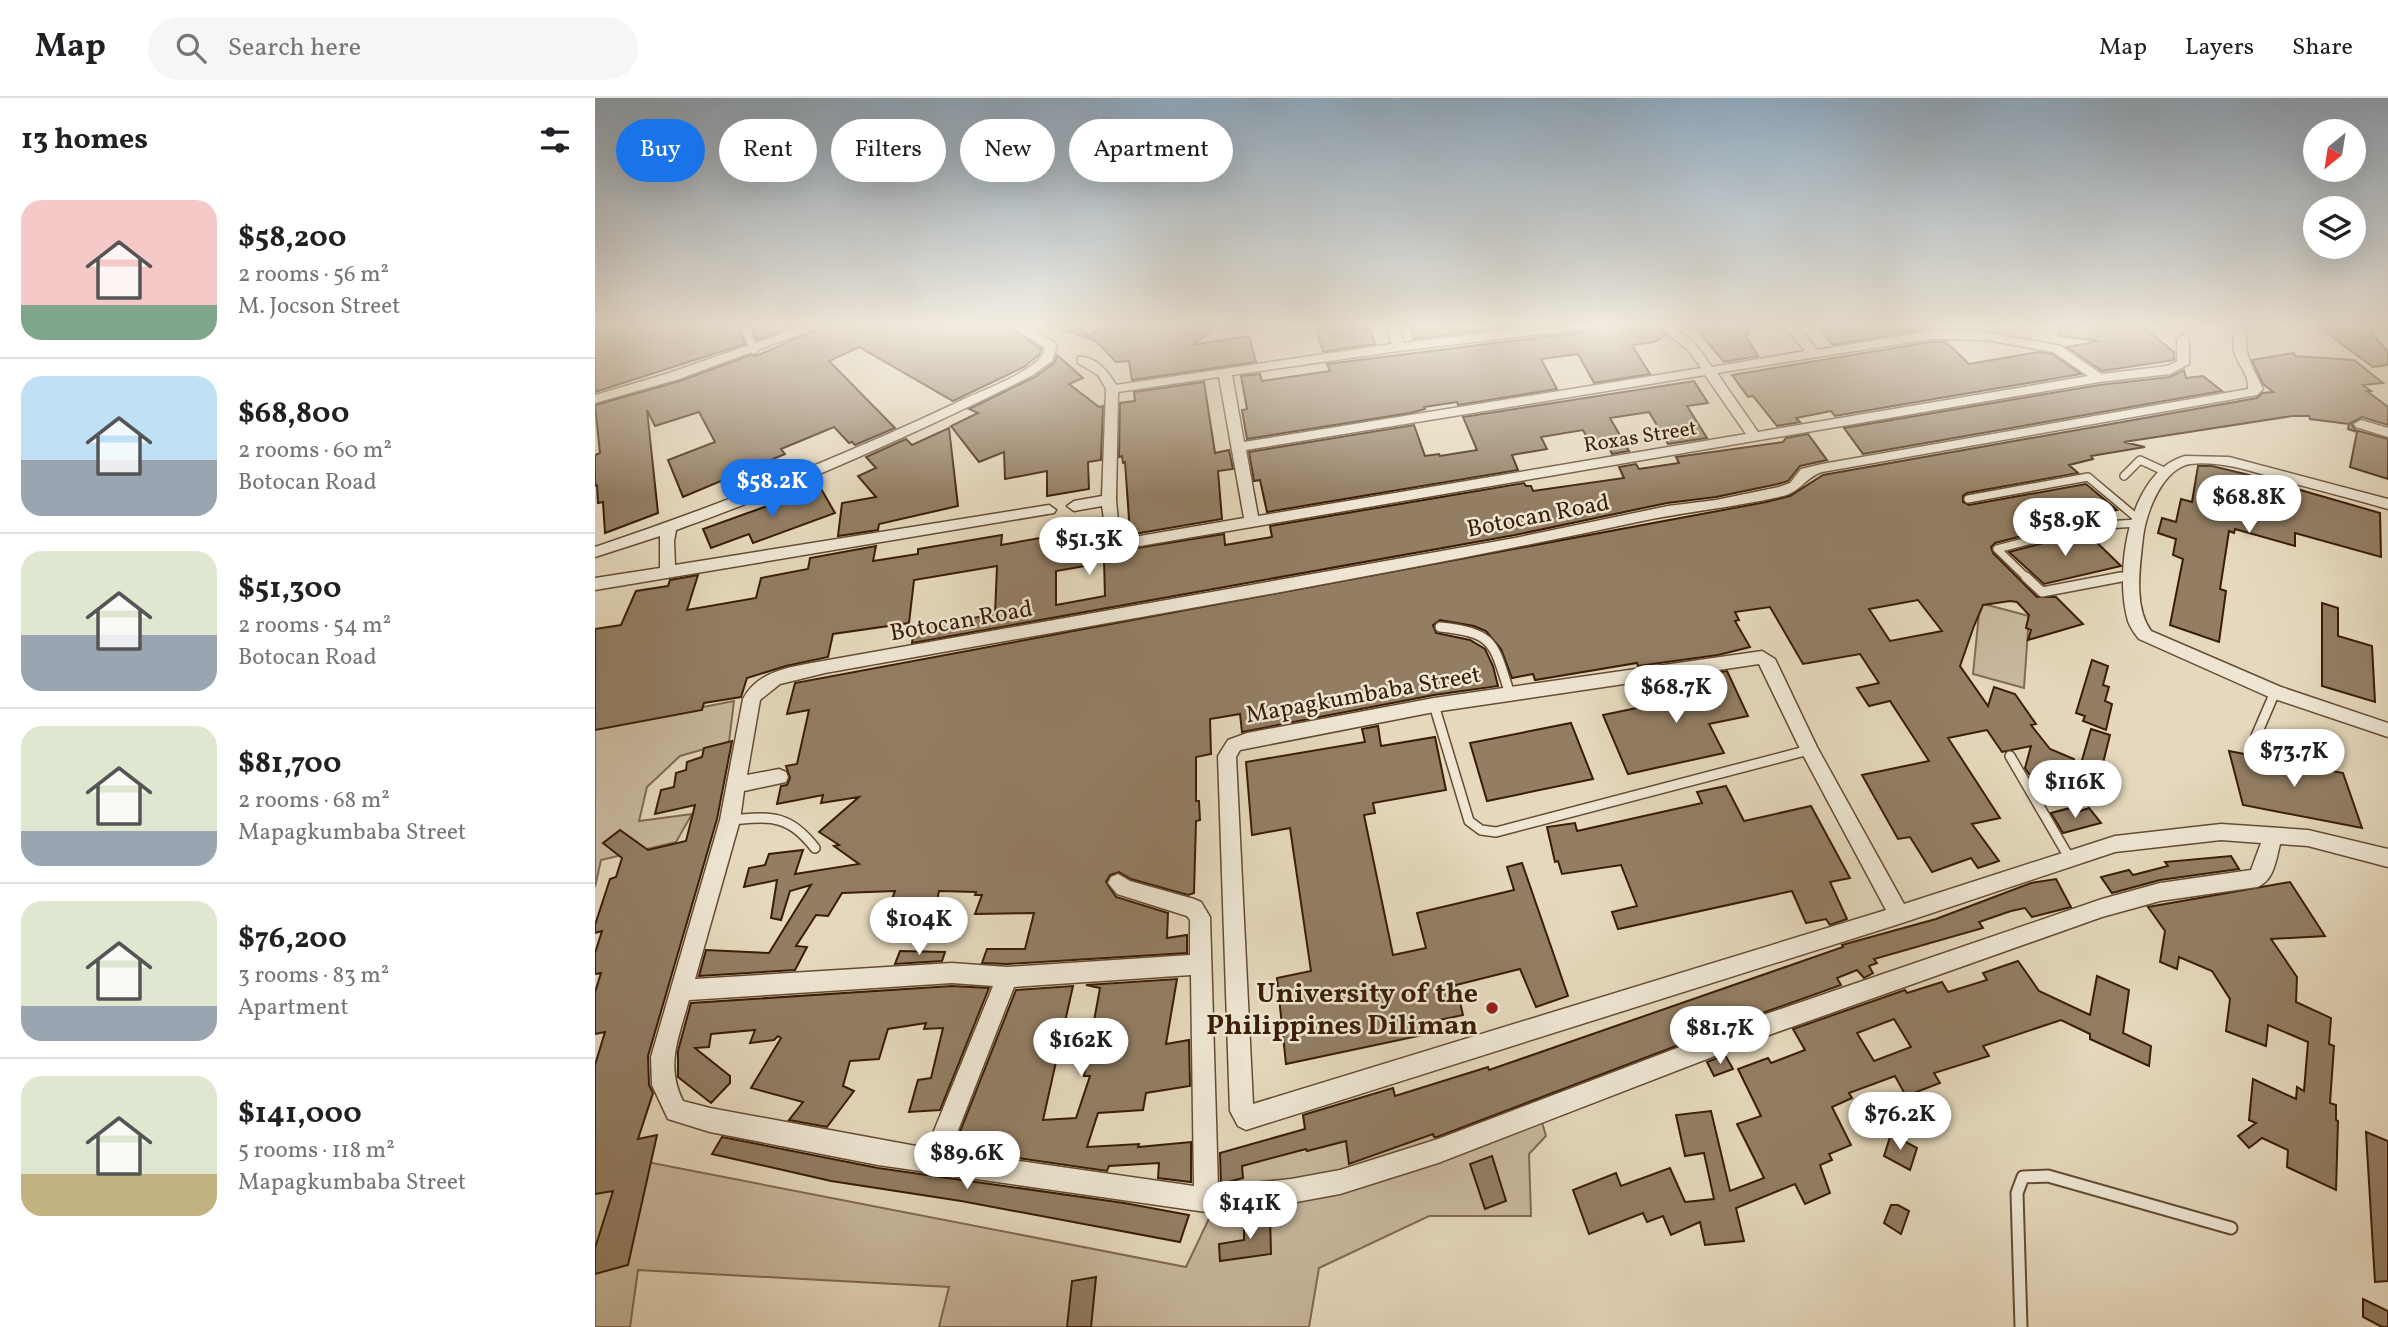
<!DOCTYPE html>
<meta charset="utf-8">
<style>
:root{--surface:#fff;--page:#f6f6f6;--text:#202124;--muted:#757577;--line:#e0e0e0;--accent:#1a73e8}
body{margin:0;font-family:Vollkorn,serif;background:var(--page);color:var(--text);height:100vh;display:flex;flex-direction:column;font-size:26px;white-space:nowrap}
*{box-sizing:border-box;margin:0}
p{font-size:23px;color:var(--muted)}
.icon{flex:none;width:38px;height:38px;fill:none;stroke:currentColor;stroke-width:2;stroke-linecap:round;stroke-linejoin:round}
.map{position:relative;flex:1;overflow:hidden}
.panel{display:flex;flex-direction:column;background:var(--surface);width:595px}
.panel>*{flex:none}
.top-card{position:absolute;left:21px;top:21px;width:665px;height:63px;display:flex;gap:14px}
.needle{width:46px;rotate:210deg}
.tools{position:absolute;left:1708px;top:21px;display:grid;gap:14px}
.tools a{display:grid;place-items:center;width:63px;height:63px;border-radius:50%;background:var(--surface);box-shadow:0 7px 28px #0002;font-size:35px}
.price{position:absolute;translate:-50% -60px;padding:0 16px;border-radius:24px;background:#fff;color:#222;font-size:23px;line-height:46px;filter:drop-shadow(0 2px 4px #0008)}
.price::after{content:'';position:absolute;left:50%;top:42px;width:21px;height:16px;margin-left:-10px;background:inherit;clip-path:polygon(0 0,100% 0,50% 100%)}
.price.active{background:var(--accent);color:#fff}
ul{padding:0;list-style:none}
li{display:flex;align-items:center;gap:21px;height:175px;padding:0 21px}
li+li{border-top:2px solid var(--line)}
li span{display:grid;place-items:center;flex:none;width:196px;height:140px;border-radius:21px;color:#555}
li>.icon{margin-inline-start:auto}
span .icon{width:84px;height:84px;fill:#fffc;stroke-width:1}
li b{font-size:30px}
h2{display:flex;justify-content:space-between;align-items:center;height:84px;padding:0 21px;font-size:30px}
.pill{padding:0 24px;border-radius:32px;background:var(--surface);box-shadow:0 7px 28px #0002;font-size:24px;line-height:63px}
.pill.active{background:var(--accent);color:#fff}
header{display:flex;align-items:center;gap:42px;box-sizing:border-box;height:98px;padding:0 35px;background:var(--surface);border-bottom:2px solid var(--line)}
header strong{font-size:33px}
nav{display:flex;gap:38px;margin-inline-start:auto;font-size:24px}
.search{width:490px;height:63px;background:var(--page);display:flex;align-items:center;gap:18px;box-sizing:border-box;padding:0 24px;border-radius:38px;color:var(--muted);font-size:26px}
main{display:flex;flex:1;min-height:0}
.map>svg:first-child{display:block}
.green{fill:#c8b89d;stroke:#816a51;stroke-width:2}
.building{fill:#937e64;stroke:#3a1d05;stroke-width:2;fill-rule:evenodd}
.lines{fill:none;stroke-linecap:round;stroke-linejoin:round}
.lane-far2-casing{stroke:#654c33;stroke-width:10}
.lane-far1-casing{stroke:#654c33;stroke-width:12}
.lane-casing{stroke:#654c33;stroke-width:15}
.street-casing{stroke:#654c33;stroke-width:3}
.lane-far2{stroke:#eee6d3;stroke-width:7}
.lane-far1{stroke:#eee6d3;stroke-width:9}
.lane{stroke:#eee6d3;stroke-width:11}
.street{fill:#eee6d3;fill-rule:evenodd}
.poi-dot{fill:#8f2418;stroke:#eee6d3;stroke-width:2.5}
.labels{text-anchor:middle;stroke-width:5;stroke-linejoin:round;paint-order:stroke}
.far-street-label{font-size:21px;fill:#3a1d05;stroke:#eee6d3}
.street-label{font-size:24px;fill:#3a1d05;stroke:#eee6d3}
.near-poi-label{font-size:28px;font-weight:bold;fill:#3a1d05;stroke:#eee6d3;text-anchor:end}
</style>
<header>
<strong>Map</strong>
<div class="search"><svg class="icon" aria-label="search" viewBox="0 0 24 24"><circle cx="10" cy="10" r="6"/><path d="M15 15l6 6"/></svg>Search here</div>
<nav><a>Map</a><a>Layers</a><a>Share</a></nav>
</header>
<main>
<section class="panel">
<h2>13 homes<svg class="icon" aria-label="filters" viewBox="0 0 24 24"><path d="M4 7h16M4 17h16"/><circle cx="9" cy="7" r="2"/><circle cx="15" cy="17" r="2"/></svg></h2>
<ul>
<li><span style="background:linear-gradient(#f6c9c9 75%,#7fa58c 0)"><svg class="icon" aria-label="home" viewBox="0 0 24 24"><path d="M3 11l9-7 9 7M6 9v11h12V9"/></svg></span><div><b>$58,200</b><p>2 rooms · 56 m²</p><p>M. Jocson Street</p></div></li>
<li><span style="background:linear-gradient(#bfe0f5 60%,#9aa5b1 0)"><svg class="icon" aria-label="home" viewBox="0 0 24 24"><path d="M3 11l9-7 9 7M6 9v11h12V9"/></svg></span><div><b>$68,800</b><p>2 rooms · 60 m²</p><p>Botocan Road</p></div></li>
<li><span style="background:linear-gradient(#dfe7d0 60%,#9aa5b1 0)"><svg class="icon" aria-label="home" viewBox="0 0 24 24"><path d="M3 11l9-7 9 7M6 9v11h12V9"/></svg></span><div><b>$51,300</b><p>2 rooms · 54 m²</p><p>Botocan Road</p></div></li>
<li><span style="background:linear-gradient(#dfe7d0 75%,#9aa5b1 0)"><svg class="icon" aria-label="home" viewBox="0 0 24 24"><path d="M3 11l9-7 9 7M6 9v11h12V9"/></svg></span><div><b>$81,700</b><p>2 rooms · 68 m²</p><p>Mapagkumbaba Street</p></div></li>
<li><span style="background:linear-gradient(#dfe7d0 75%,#9aa5b1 0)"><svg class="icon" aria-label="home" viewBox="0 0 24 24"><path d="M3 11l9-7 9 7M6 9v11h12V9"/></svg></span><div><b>$76,200</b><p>3 rooms · 83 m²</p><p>Apartment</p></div></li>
<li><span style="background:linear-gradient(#dfe7d0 70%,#c2b280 0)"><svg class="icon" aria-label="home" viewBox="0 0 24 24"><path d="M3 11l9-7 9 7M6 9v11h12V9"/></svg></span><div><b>$141,000</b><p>5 rooms · 118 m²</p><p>Mapagkumbaba Street</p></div></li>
</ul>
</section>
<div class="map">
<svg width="1793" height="1229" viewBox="0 0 1793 1229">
<rect width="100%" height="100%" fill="#e5d8bc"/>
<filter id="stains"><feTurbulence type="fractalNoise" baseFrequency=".00286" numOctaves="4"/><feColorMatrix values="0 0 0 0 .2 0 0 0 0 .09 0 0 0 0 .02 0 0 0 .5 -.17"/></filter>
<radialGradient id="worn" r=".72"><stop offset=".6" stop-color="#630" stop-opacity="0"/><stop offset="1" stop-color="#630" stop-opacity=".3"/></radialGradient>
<!-- green -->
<g class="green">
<path d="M1385 505 1434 518 1429 590 1378 576Z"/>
<path d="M139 603 134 644 85 658 52 689 44 723 97 716 81 744 6 762 0 789V630Z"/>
<path d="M931 970 951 1038 934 1056 936 1118H834L724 1170 714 1229H344L354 1189 43 1172 35 1229H0V1073L52 1064 591 1169 637 1072 754 1027Z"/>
</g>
<!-- building -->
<g class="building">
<path d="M0 227H149L145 234 150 246 0 294Z"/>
<path d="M164 227H202L161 242 158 235Z"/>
<path d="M232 227H412L446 251 444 257 429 269 358 303 264 249 234 263 300 330 260 347 257 344 254 345 239 329 186 351 190 356 88 399 73 362 120 344 104 314 60 328 52 312 63 415 10 435 8 404 3 405 2 387 0 388V357L5 355 0 307 85 283 156 257 161 258Z"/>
<path d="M464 227H488L485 232 494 239 508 227H622L598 247 654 238 661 264 537 282 534 263 521 264 501 243 464 230Z"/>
<path d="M724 227H773L780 246 728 254 721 232 726 231Z"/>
<path d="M814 227H931L819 241Z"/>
<path d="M1012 227H1060L1071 237 1059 244 1037 247 1055 276 999 285 983 256 946 261 962 291 863 307 862 304 829 309 830 311 815 315 652 341 647 312 652 311 646 278 665 276 667 283 735 273 732 266 988 234Z"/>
<path d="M1098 227H1153L1154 237H1150L1163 258 1129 264Z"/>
<path d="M1221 227H1334L1337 230 1238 247Z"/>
<path d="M1464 227H1546L1579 254V262L1507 273 1472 249 1505 243 1463 238Z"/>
<path d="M1721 227H1770L1793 254V267L1778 269Z"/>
<path d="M1335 244H1351L1374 266 1443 254 1457 256 1486 276 1240 318 1236 313 1201 320 1205 324 1182 328 1158 298 1153 299 1137 277Z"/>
<path d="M1699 255 1700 258 1759 262 1788 285 1768 287 1776 293H1772L1793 309V327L1767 319 1756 325 1760 332 1793 341V381L1755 369 1762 334 1753 331 1754 326 1715 321 1714 318H1697L1529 344 1550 349 1496 358 1498 361 1474 367 1483 375 1372 395 1368 398V404L1374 407 1491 386 1522 412 1478 422 1481 424 1400 445 1396 449 1398 455 1442 499H1461L1488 526 1433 542 1436 532 1431 530 1434 517 1422 504 1415 503 1388 507 1379 528 1365 568 1393 608 1399 589 1420 596 1441 626 1436 627 1455 651 1479 661 1468 699 1447 690 1449 683 1434 676 1430 670 1436 648 1407 654 1392 632 1353 640 1405 720 1377 726 1404 763 1383 770 1376 760 1337 774 1315 739 1303 741 1267 677 1334 663 1295 603 1274 608 1262 590 1284 585 1265 556 1208 566 1175 509 1140 514 1144 522 1140 523 1155 549 1123 557 1043 568 1042 565 940 582 938 576 917 580 906 551 891 533 879 528 845 522 838 527 841 535 875 542 890 551 898 568 903 588 839 597 647 634 645 616 615 621 616 656 601 659V703H604L605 722 601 723 599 795 593 797 536 781 524 774 515 777 511 784 521 799 573 815 572 840 592 837V855L412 866 387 865 392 851H430L439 815 380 816 387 797H380L381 794 344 793 336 833 314 830 319 817H291L300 793 247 795 233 818 221 817 201 848 212 849 200 872 104 878 111 852 174 855 216 787 195 793 186 822 176 820 182 782 149 789 154 770 170 767 174 756 208 752 200 776 264 766 239 748 244 747 224 734 264 699 226 705 228 697 182 706 186 688 192 687 195 680 191 668 202 666 214 612 192 616 200 585 1171 404 1195 398 1228 377 1662 300 1667 295 1678 294 1668 286 1657 262ZM1323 502 1347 533 1295 543 1274 511Z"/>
<path d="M462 257 488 280 474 286 504 309 508 308 506 362 493 364 494 391 452 398V373L410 381 409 354 384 364 356 328 383 315 374 311 440 279 459 265Z"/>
<path d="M1589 272 1591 280 1608 278 1627 293 1268 356 1249 330 1504 287 1575 279Z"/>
<path d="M1099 283 1113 305 1092 308 1112 340 1073 346 1054 314 1015 320 1034 353 1017 356 1013 348 998 351 988 332 946 339 952 351 917 357 923 372 672 414 665 382 659 383 654 354 819 327 830 358 844 356 845 358 882 352 868 319Z"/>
<path d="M609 284 620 355 634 352 638 371 623 373 627 421 539 436 535 435 530 364 528 365 527 358 524 359 525 305 540 303 539 294Z"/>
<path d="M354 330 363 408 284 426 283 432 243 438 247 405 281 399 263 378 281 370 271 359 311 341 317 347Z"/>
<path d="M1213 336 1232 362 1205 368 1193 383 1183 386 1121 399 1072 405 920 437 317 545 319 531 400 516 402 468 319 482 314 525 238 536 233 559 191 568 152 580 146 599 109 605 107 612 0 632V531L26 527 41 493 73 488 75 482 103 477 92 512 161 500 166 480 213 471 215 460 281 448 278 463 323 456V451L407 437 406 447 451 439V430L494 423 496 467 461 473V507L510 498 509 462 536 458V451L629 436 630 447 677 439 675 428 929 385 931 388H936L938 393 1029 380 1024 369 1041 366 1044 371 1084 365 1081 359 1188 344 1191 340Z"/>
<path d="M1603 368H1617L1650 376 1785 415 1786 459 1700 435V448L1640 431 1639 435 1634 433 1625 491 1631 493 1624 544 1575 527 1588 461 1578 457 1581 441 1563 435 1567 420 1581 424 1586 401 1597 404Z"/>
<path d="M225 389 240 415 158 445 154 436 116 450 108 431Z"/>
<path d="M1491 434 1526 468 1449 486 1414 454Z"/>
<path d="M1727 505 1743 510V538L1777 548 1780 604 1727 588Z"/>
<path d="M1497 562 1513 568 1508 587 1514 589 1510 603 1517 606 1511 632 1488 623 1490 618 1481 615Z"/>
<path d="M1132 573 1153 618 1114 626 1129 655 1033 676 1008 617 1100 598 1091 579Z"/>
<path d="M976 625 998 681 892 703 875 645Z"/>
<path d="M783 628 786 648 840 639 851 692 778 705 780 715 769 717 798 857 831 850 822 815 919 792 912 769 927 765 973 898 941 909 925 871 861 887 868 917 840 923 842 934 691 966 682 880 716 873 695 730 657 737 651 664 770 644 767 631Z"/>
<path d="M1496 631 1515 637 1505 677 1485 669Z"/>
<path d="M137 643 122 721 53 958 54 987 58 995 43 1041 62 1037 33 1167 0 1176V1150L18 1093 0 1096V967L10 934 0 936V894L6 875 0 876V855L7 833 0 835V827L15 781 21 779 27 760 8 745 25 732 53 752 91 743 100 707 60 716 66 692 79 689 81 675 91 672 92 664 107 659 109 650Z"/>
<path d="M1634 653 1748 675 1767 730 1648 707Z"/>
<path d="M1131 688 1149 723 1216 708 1255 780 1235 784 1252 821 1235 827 1231 821 1211 825 1197 793 1023 831 1017 814 1042 808 1026 767 967 776 963 763 960 764 952 729 980 725 982 733 1107 705 1102 694Z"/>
<path d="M1475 710 1479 715 1494 710 1506 725 1468 735 1456 715Z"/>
<path d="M1636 758 1644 771 1565 782 1517 795 1506 779 1534 772 1538 777 1573 768 1570 764Z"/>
<path d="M1461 781 1476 809 1437 819 1430 810 1416 813 1384 824 1388 830 1279 861 1282 865 1274 868 1278 875 1269 880 1262 872 1242 880 1246 887 1173 913 842 1039H839L838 1036 754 1066 751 1043 712 1053 711 1051 647 1068 648 1080 626 1086 625 1055 710 1031 708 1017 798 990 800 998 893 969 894 972 1248 849 1247 847 1341 821 1436 785Z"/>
<path d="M1695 784 1730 838 1676 841 1702 879 1701 904 1736 920 1734 946 1739 948 1735 1005 1741 1007V1022L1743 1023 1741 1092 1692 1069 1693 1052 1667 1040 1654 1050 1643 1038 1661 1025 1654 1022 1658 981 1701 1001 1702 989 1709 993 1713 944 1673 927 1671 948 1631 933 1635 901 1617 873 1584 859 1582 871 1565 864 1570 833 1553 809Z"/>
<path d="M305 853 350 854 347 863 300 866Z"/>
<path d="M1423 863 1444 893 1495 917 1502 878 1534 892 1528 935 1556 948 1554 968 1495 941V936L1466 922 1388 948 1394 958 1339 975 1345 985 1311 998 1300 978 1254 995 1257 1000 1237 1009 1256 1047 1234 1056 1237 1062 1225 1067 1235 1095 1210 1106 1200 1086 1141 1110 1149 1143 1110 1147 1105 1124 1076 1137 1068 1118 1052 1124 1048 1115 994 1136 978 1092 1021 1075 1026 1088 1075 1070 1090 1104 1119 1101 1109 1055 1090 1058 1081 1017 1116 1013 1135 1093 1169 1080 1142 1026 1166 1018 1143 971 1173 960 1176 965 1210 952 1198 931 1310 892 1312 895 1347 884 1353 894 1392 882 1388 875ZM1299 921 1316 949 1279 963 1262 935Z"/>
<path d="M582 881 571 946 594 942 595 988 551 995 548 1012 503 1015 492 1049 544 1046 543 1049 596 1044V1084L563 1080 564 1065 514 1068 512 1073 402 1057 406 1047 361 1044 421 892 478 888 448 1022 481 1020 495 978H489L505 890 491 887Z"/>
<path d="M357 888 394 890 345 1012 314 1014 323 982 336 980 348 930 329 931 331 925 293 931 284 961 255 963 248 988 259 993 232 1029 194 1022 208 1004 156 990 186 940 183 938 179 942 155 945 160 932 116 936 114 949 100 950 135 978V985L116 1005 83 979V953L96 905Z"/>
<path d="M1130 957 1138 971 1119 978 1112 964Z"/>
<path d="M1771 1034 1793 1043V1183L1780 1184Z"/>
<path d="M1296 1036 1322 1050 1315 1072 1289 1058Z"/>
<path d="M127 1039 283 1070 529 1105 594 1117 585 1144 366 1103 236 1083 117 1056Z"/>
<path d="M897 1058 911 1103 890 1111 875 1066Z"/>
<path d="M1296 1107H1303L1314 1113 1306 1136 1289 1125Z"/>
<path d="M675 1118 676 1156 625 1163 624 1146 649 1142V1122Z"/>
<path d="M501 1179 496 1229H472L477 1183Z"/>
<path d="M1768 1201 1793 1213V1229H1787L1768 1219Z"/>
</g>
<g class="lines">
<!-- lane-far2 casing -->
<g class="lane-far2-casing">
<g id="lane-far2">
<path d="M158 227 151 234 159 252"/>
<path d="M1529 378 1545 362 1571 374"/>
<path d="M1373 401 1493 379 1543 421"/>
<path d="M1433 481 1402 451 1491 428 1544 425"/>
<path d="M1517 481 1536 477"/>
</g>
</g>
<!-- lane-far1 casing -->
<g class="lane-far1-casing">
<g id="lane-far1">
<path d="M1431 479 1447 494 1526 479"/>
<path d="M845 529C902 535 898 546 915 596"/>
<path d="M839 607 874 723 886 732 901 734 1214 652"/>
<path d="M1661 638 1680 594"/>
<path d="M1415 658 1475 761"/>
<path d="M135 722C175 719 193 715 220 750"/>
</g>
</g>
<!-- lane casing -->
<g class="lane-casing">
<path id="lane" d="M1426 1229 1422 1095 1428 1079 1453 1078 1636 1130"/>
</g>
<!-- street casing -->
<g class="street-casing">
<g id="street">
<path d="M211 227H230L84 281 0 305V297L74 275Z"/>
<path d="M415 227H430L460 245 462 248 457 263 438 277C322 335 204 388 81 432L79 443 80 467 454 407 461 412 459 415 0 492V480L65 470V438L0 459V449C125 407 247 359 367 302 387 293 432 276 446 259 448 257 449 252 449 249Z"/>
<path d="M492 227H505L494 236 488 232Z"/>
<path d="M790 227H802L809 245 955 227H994L988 231 804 253 637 277 649 344 1106 270 1093 252 1062 227C1088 227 1103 249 1117 269L1210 253 1189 227H1202L1222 252 1335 233 1391 234 1466 248 1506 276 1572 268 1582 264V241L1588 237 1594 241V266L1575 276 1504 284 539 449 520 446 512 440 507 408 479 413 472 408 479 403 507 398 511 291 503 277 483 265V259C499 257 513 273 521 287L797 246ZM1335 241 1391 242 1458 254 1493 278 1163 334 1122 275ZM1110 277 1151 336 663 418 651 352ZM624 279 649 420 539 439 524 434 521 402 523 294Z"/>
<path d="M1642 227H1654C1645 254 1658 268 1668 291L1662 297 1227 374C1211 379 1205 394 1188 398 1141 409 1094 413 1047 423 776 481 503 526 230 575L185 586 165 602 152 677 184 671 191 674 193 679 191 684 149 693 145 722 100 881 357 865 412 869 595 857V822L592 818 522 796 513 785 516 779 523 776 535 783 599 801 606 804 615 819 623 1089 696 1081 745 1072 843 1041 1174 915 1507 801 1565 785 1656 772 1666 745 1626 742 1520 754 1304 826 651 1032 643 1028 635 1013 623 658 633 642 652 635 839 600 1167 553 1180 561 1222 649 1309 806 1520 738 1626 726 1713 732 1793 751V769L1713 748 1685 746C1681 762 1679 783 1662 789L1565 803 1507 819 1174 937 843 1065 745 1096 696 1105 611 1114 283 1067 115 1034 73 1021 57 987 56 959 125 722 148 601C161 577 185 571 211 566L920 440 1073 408 1121 402 1184 389 1195 385 1206 371 1227 366 1653 291C1655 268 1629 263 1642 227ZM1164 566 1208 657 1291 812 658 1006 641 659 645 652 839 614ZM596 877 599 1088 355 1053 419 889ZM357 885 398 888 332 1050 115 1010 88 1003C70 967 84 939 94 902Z"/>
<path d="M1766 322 1793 330V339L1761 329 1759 326Z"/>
<path d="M1590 358 1634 359 1793 401V411C1758 401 1724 392 1689 383 1660 374 1626 362 1595 366 1567 371 1551 415 1548 439 1545 468 1538 508 1556 533L1686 589 1793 625V639L1674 599 1544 541C1540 536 1535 529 1533 523 1519 474 1533 374 1590 358Z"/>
</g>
</g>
<!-- lane-far2 -->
<use href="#lane-far2" class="lane-far2"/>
<!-- lane-far1 -->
<use href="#lane-far1" class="lane-far1"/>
<!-- lane -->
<use href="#lane" class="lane"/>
<!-- street -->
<use href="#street" class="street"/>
</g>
<!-- sky -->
<linearGradient id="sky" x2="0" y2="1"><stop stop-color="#8fa9be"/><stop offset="0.57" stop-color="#f3ede1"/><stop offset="1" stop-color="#f3ede1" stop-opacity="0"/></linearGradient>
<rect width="1793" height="399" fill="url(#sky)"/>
<!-- markers -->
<circle class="poi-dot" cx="897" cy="910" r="7"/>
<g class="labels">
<!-- far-street labels -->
<g class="far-street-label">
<text transform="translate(1045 338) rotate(-9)" y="7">Roxas Street</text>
</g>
<!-- street labels -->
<g class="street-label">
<text transform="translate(943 417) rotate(-11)" y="8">Botocan Road</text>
<text transform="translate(366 522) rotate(-10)" y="8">Botocan Road</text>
<text transform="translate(768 596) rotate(-10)" y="8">Mapagkumbaba Street</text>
</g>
<!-- near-poi labels -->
<g class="near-poi-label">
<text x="883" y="904">University of the<tspan x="883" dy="32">Philippines Diliman</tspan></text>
</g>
</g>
<rect width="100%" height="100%" filter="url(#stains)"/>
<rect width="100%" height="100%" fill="url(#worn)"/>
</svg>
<div class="tools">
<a><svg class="needle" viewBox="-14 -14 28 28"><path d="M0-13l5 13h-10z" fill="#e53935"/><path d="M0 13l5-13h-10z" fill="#757577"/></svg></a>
<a><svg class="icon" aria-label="layers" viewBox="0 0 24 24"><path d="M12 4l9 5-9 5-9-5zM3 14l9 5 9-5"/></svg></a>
</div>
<b class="price active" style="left:177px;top:421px">$58.2K</b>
<b class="price" style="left:1654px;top:437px">$68.8K</b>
<b class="price" style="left:1470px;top:460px">$58.9K</b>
<b class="price" style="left:494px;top:479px">$51.3K</b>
<b class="price" style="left:1081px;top:627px">$68.7K</b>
<b class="price" style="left:1699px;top:691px">$73.7K</b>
<b class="price" style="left:1480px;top:722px">$116K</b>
<b class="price" style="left:324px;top:859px">$104K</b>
<b class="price" style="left:1125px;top:968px">$81.7K</b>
<b class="price" style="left:486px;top:980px">$162K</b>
<b class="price" style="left:1305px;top:1054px">$76.2K</b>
<b class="price" style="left:372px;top:1093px">$89.6K</b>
<b class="price" style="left:655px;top:1143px">$141K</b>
<div class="top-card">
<a class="pill active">Buy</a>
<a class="pill">Rent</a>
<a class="pill">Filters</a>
<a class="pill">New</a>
<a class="pill">Apartment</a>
</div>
</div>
</main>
